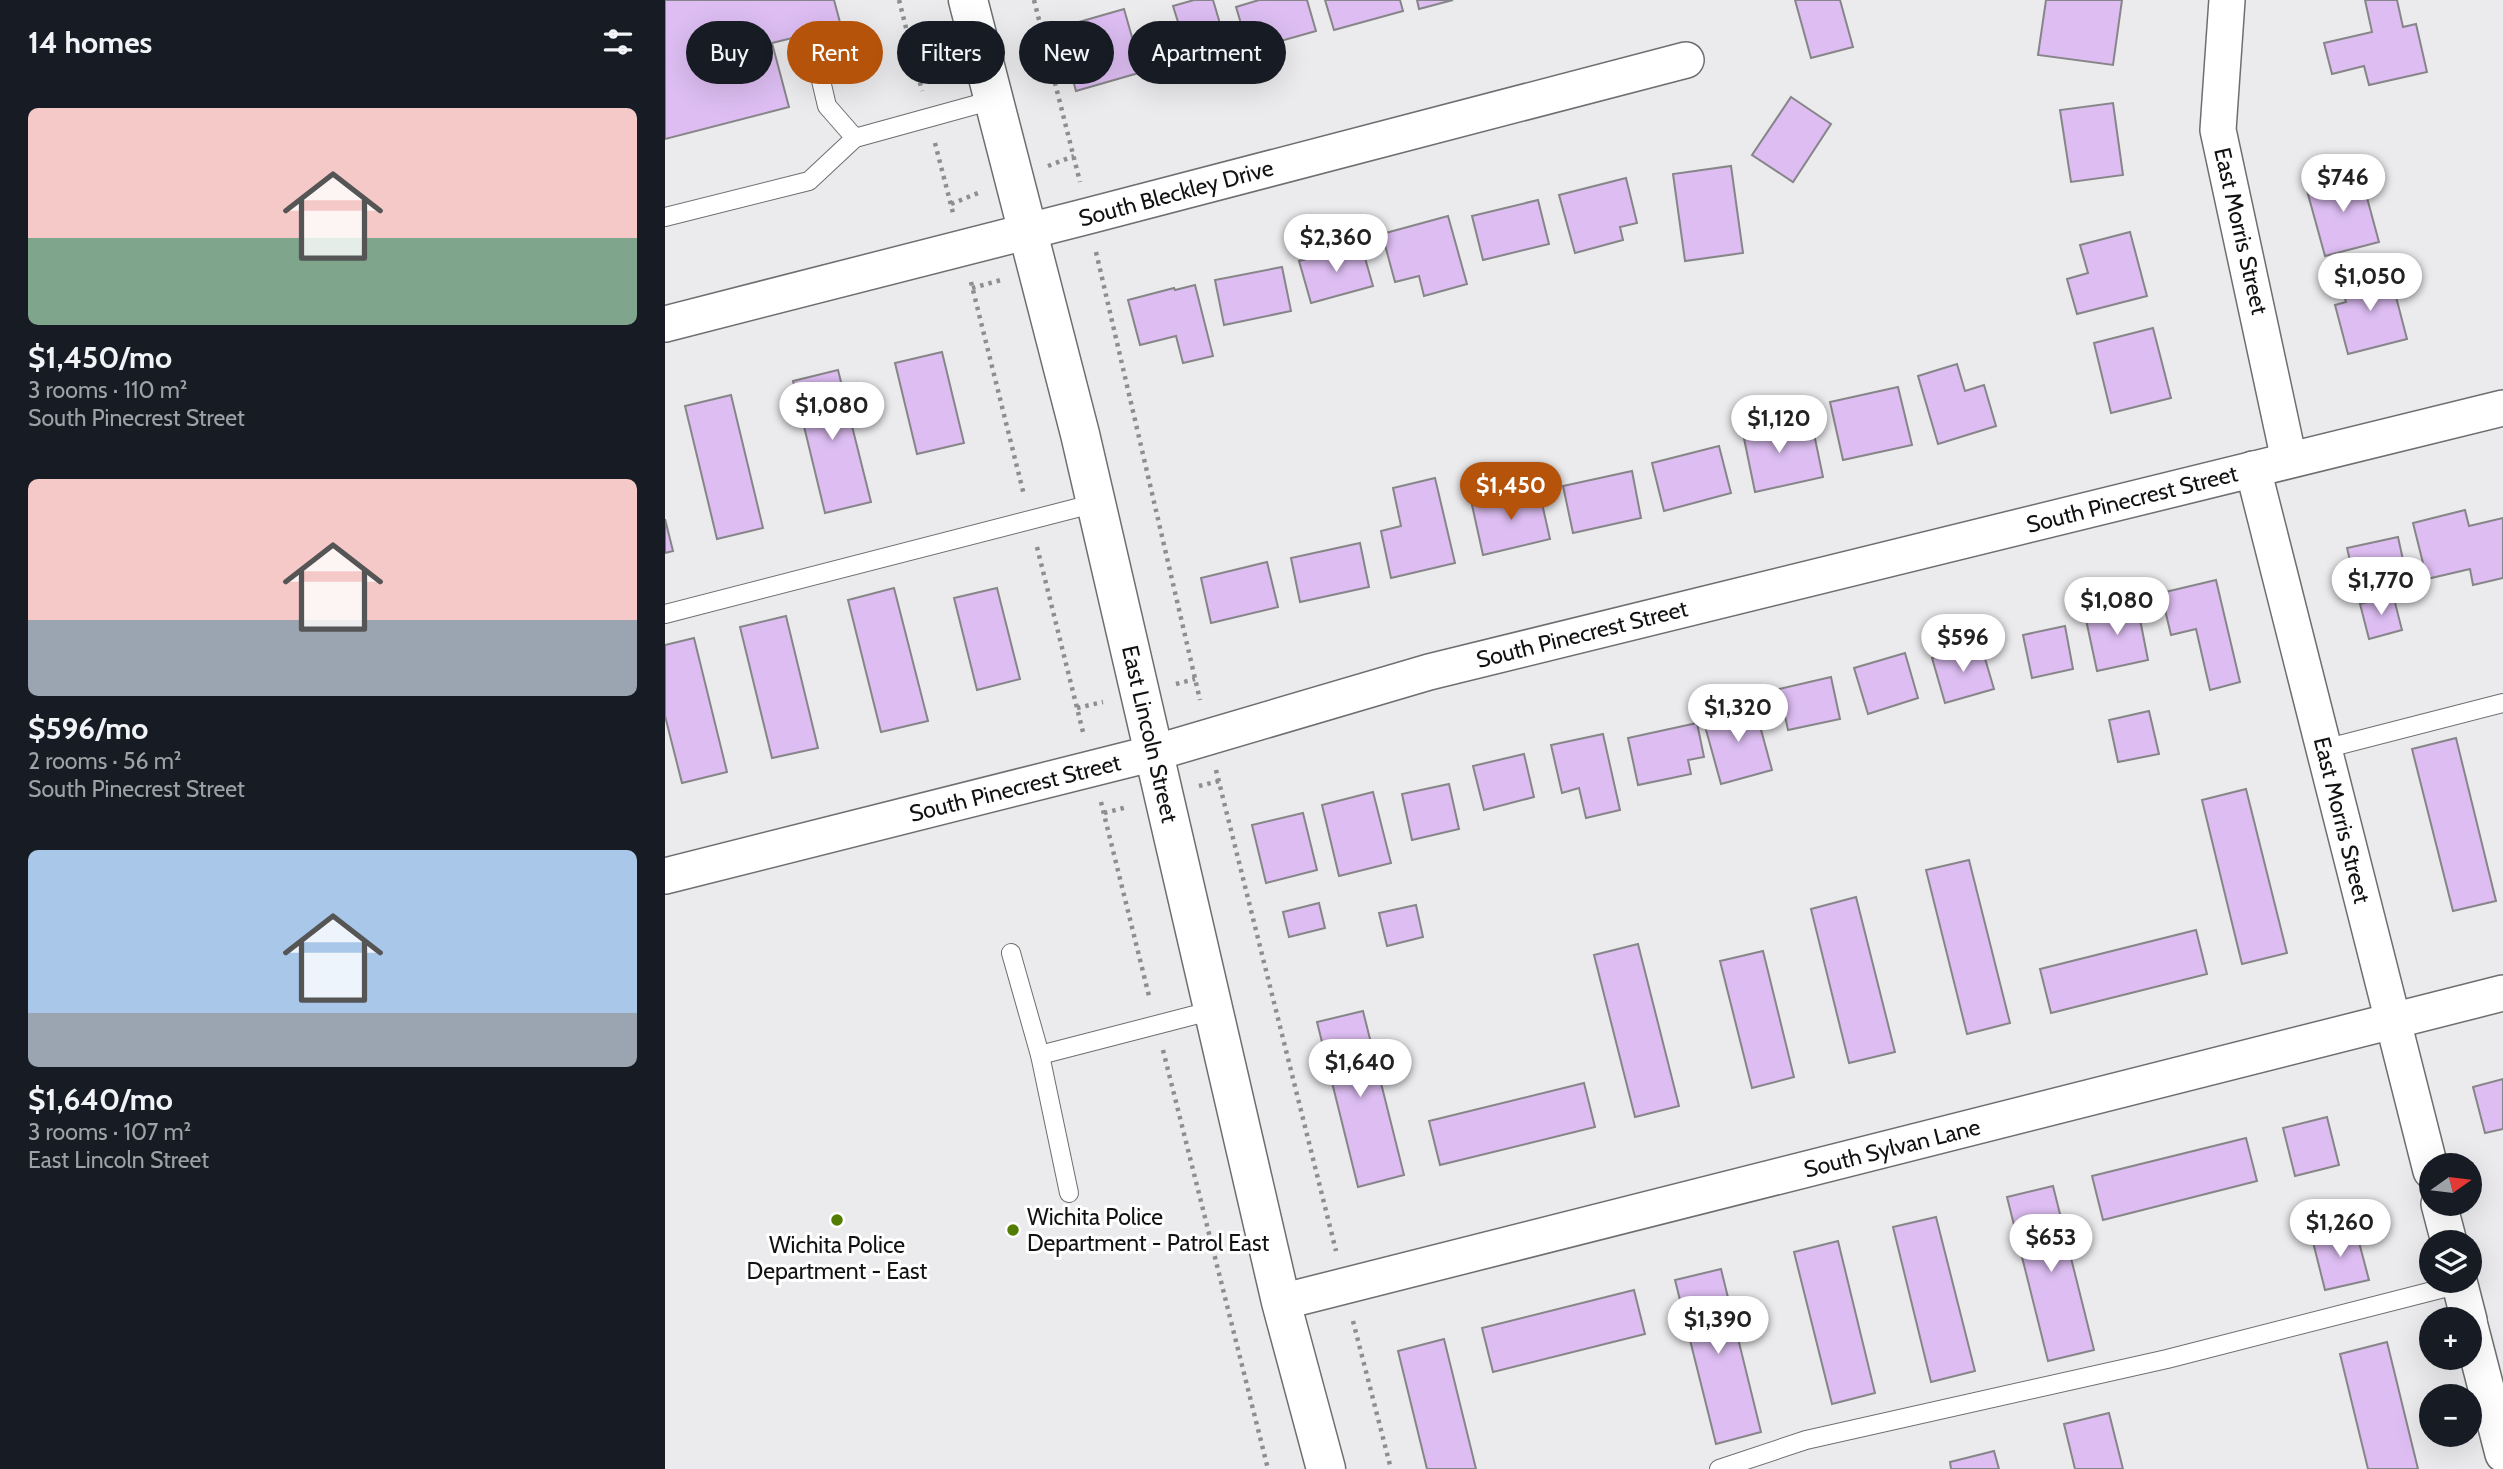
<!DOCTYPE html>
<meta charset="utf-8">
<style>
:root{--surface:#171b24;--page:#20242c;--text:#f1f3f6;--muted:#9ea1a6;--accent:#b45309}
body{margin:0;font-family:Cabin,sans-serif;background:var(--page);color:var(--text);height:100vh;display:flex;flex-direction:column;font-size:26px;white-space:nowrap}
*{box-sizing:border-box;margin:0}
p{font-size:23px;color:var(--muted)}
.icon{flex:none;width:38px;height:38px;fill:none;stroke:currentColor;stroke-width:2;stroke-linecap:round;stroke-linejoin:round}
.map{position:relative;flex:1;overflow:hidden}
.details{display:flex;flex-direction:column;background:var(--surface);width:665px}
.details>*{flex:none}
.hud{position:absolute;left:21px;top:21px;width:665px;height:63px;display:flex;gap:14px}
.needle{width:46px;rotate:76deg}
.buttons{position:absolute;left:1754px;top:1153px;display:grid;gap:14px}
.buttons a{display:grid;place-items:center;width:63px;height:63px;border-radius:50%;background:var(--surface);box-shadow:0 7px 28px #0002;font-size:35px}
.price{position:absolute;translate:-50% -60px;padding:0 16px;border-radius:24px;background:#fff;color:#222;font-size:23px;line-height:46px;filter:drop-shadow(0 2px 4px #0008)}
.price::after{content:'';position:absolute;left:50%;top:42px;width:21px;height:16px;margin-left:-10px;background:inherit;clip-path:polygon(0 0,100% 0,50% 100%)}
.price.current{background:var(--accent);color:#fff}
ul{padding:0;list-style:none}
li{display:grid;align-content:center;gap:14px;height:371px;padding:0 28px}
li span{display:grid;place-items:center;height:217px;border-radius:10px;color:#555}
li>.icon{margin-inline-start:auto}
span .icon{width:126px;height:126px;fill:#fffc;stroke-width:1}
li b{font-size:30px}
h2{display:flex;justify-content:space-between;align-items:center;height:84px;padding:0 28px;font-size:30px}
.tag{padding:0 24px;border-radius:32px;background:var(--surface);box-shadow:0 7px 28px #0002;font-size:24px;line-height:63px}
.tag.current{background:var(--accent);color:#fff}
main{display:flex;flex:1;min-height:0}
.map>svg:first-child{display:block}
.building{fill:#ddbdf2;stroke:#868587;stroke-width:2}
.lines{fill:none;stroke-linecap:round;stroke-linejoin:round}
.service-casing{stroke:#6d6e70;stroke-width:20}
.minor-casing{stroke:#6d6e70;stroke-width:38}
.tertiary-casing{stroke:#6d6e70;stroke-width:41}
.path{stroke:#8e8e90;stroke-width:4.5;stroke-dasharray:3.5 5;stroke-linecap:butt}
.service{stroke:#fff;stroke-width:18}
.minor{stroke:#fff;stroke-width:35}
.tertiary{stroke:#fff;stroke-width:38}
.poi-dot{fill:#527d00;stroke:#fff;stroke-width:2.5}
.labels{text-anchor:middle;stroke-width:6;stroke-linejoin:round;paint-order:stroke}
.street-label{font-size:23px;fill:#121213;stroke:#fff}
.poi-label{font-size:23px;fill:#121213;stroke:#fff;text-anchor:start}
</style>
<main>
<section class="details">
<h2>14 homes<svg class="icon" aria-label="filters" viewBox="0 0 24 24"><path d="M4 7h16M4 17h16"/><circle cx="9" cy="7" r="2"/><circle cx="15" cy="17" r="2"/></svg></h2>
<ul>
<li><span style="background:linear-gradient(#f6c9c9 60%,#7fa58c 0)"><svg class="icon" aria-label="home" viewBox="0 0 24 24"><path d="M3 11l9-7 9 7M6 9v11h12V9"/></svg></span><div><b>$1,450/mo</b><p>3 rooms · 110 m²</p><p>South Pinecrest Street</p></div></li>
<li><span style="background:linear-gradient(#f6c9c9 65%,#9aa5b1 0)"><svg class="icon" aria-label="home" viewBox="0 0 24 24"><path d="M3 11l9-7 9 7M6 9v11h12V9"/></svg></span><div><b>$596/mo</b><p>2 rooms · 56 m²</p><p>South Pinecrest Street</p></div></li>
<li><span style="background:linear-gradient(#a9c7e8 75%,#9aa5b1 0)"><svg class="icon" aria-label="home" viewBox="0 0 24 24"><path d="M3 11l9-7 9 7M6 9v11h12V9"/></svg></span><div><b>$1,640/mo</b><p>3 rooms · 107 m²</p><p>East Lincoln Street</p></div></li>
</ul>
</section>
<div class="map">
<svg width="1838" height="1469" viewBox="0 0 1838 1469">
<rect width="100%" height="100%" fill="#ebebee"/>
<!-- building -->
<g class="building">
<path d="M0 0H169L176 26 107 43 124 107 0 139Z"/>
<path d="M529 0H548L564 54 498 73 486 29 513 22 508 6Z"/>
<path d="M594 0H642L651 31 584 50 571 7Z"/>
<path d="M660 0H735L738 11 669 30Z"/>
<path d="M752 0H788L754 9Z"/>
<path d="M1130 0H1175L1188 47 1146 58Z"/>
<path d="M1381 0H1457L1448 65 1373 55Z"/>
<path d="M1700 0H1732L1738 27 1751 24 1762 72 1704 85 1699 66 1667 74 1659 43 1707 32Z"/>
<path d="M459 9 477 72 411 91 393 28Z"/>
<path d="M1126 97 1166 124 1128 182 1087 155Z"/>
<path d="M1448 103 1458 175 1406 182 1395 110Z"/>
<path d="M1066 166 1078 253 1020 261 1008 174Z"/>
<path d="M1695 172 1714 242 1660 256 1641 187Z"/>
<path d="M961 178 972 223 955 227 958 240 910 253 894 195Z"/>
<path d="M873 200 884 244 818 260 807 216Z"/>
<path d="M783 216 802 284 759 296 754 276 730 282 717 234Z"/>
<path d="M1465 232 1482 296 1412 314 1402 279 1423 273 1415 245Z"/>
<path d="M696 244 708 286 646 303 634 261Z"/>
<path d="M617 267 626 311 559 325 550 280Z"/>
<path d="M1724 270 1742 339 1683 354 1670 305 1681 302 1675 282Z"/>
<path d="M530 285 548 356 518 363 511 336 475 345 463 300 509 288 510 290Z"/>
<path d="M1488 328 1506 398 1446 413 1429 343Z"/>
<path d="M277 352 299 443 252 454 230 363Z"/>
<path d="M1292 364 1300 391 1319 385 1331 426 1273 444 1253 376Z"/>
<path d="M173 370 206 502 160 513 128 381Z"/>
<path d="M1233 387 1247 445 1178 460 1165 402Z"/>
<path d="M66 395 98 528 52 539 20 406Z"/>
<path d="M1094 410 1101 440 1148 429 1158 477 1090 492 1074 414Z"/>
<path d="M1054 446 1066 493 999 511 987 463Z"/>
<path d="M967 471 976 518 908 533 898 486Z"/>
<path d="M770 478 790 563 726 578 716 531 736 526 728 488Z"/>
<path d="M874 490 885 539 818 555 807 505Z"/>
<path d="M1800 510 1804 526 1838 518V578L1808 585 1805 569 1762 579 1748 523Z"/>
<path d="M0 519 8 551 0 553Z"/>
<path d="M1733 537 1742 578 1692 590 1682 548Z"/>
<path d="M695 543 704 587 635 602 626 558Z"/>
<path d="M602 562 613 607 546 623 536 578Z"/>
<path d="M1551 580 1575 682 1545 690 1531 629 1506 635 1496 593Z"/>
<path d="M229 588 263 721 216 732 183 600Z"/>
<path d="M332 588 355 679 312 690 289 598Z"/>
<path d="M1728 595 1737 630 1704 639 1695 604Z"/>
<path d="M1472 604 1483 660 1432 671 1420 615Z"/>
<path d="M121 616 153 748 107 758 75 627Z"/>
<path d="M1400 626 1408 669 1367 678 1358 635Z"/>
<path d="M29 638 62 772 17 783 0 716V645Z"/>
<path d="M1316 645 1329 689 1280 703 1267 658Z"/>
<path d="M1240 653 1253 698 1203 714 1189 668Z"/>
<path d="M1166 677 1175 719 1123 730 1114 689Z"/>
<path d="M1089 704 1107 770 1056 784 1038 719Z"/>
<path d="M1484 711 1494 754 1453 762 1444 720Z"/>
<path d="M1032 723 1039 757 1023 760 1026 774 973 785 963 738Z"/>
<path d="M938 734 955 810 921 818 914 788 897 793 886 745Z"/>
<path d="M1791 738 1831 901 1788 911 1747 749Z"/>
<path d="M859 754 869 797 819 810 808 766Z"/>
<path d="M784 784 794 829 747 840 737 794Z"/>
<path d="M1581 789 1622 953 1577 964 1537 800Z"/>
<path d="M708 792 726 863 674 876 657 805Z"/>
<path d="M638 813 652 870 601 883 587 825Z"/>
<path d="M1304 860 1345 1023 1302 1034 1261 870Z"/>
<path d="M1191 897 1230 1052 1184 1063 1146 909Z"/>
<path d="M654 903 660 928 624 937 618 912Z"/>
<path d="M751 905 758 937 722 946 714 913Z"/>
<path d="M1531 930 1542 974 1386 1013 1375 969Z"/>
<path d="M973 944 1014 1106 970 1117 929 955Z"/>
<path d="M1098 951 1129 1077 1087 1088 1055 961Z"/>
<path d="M698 1011 739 1175 693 1187 652 1022Z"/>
<path d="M1838 1079V1129L1820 1133 1808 1087Z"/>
<path d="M919 1083 930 1127 775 1165 764 1121Z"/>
<path d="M1662 1117 1674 1165 1630 1176 1618 1128Z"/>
<path d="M1581 1138 1592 1181 1438 1220 1427 1176Z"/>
<path d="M1388 1186 1429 1350 1383 1361 1342 1197Z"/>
<path d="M1271 1217 1310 1371 1266 1382 1228 1227Z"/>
<path d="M1690 1227 1704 1280 1660 1290 1647 1238Z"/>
<path d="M1173 1241 1210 1393 1167 1404 1129 1252Z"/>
<path d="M1056 1269 1096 1432 1051 1444 1010 1280Z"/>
<path d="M969 1290 980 1334 828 1372 817 1328Z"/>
<path d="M779 1339 811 1469H762L733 1351Z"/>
<path d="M1722 1342 1753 1469H1703L1675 1354Z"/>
<path d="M1444 1413 1458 1469H1410L1399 1424Z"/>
<path d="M1329 1451 1334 1469H1286L1285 1462Z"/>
</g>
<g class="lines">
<!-- service casing -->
<g class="service-casing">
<g id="service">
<path d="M149 51 162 106 190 138"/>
<path d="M0 217 144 181 190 138 328 100"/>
<path d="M0 614 431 503"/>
<path d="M1659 749 1838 703"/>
<path d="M346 953 375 1055 549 1010"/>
<path d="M375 1055 404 1193"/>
<path d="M1054 1469 1141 1440 1502 1359 1795 1284"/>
</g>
</g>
<!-- minor casing -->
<g class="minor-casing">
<g id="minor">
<path d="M1562 0 1553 130 1624 460"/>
<path d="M0 324 423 216 1021 60"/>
<path d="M1588 469 1766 1171"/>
<path d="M0 876 489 753 764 672 1838 408"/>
<path d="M1774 1204 1784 1242"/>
<path d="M1794 1281 1804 1320"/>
<path d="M616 1302 1838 993"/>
<path d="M1804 1322 1838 1454"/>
</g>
</g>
<!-- tertiary casing -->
<g class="tertiary-casing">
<path id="tertiary" d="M303 0 415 434 616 1302 661 1469"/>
</g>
<!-- path -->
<g class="path">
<path d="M234 0 257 91"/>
<path d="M369 0 415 182"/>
<path d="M270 143 288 213"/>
<path d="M383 166 409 156"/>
<path d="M286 204 313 193"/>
<path d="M431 252 535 700"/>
<path d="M306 282 359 495"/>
<path d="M307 288 336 280"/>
<path d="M372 547 419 736"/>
<path d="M511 684 530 679"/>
<path d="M412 708 438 702"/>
<path d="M551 770 671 1251"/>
<path d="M534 786 554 781"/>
<path d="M436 802 485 1000"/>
<path d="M439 813 462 807"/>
<path d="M498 1050 603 1469"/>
<path d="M688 1321 726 1469"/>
</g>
<!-- service -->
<use href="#service" class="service"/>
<!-- minor -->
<use href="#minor" class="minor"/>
<!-- tertiary -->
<use href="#tertiary" class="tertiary"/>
</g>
<!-- markers -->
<g class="poi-dot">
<circle cx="172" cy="1220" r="7"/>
<circle cx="348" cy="1230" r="7"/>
</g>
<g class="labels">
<!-- street labels -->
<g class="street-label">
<text transform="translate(511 193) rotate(-15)" y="8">South Bleckley Drive</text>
<text transform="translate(1576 231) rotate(77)" y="8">East Morris Street</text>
<text transform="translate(1467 499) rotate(-14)" y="8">South Pinecrest Street</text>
<text transform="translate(917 634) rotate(-14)" y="8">South Pinecrest Street</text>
<text transform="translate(485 734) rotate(77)" y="8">East Lincoln Street</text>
<text transform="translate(350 788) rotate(-14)" y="8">South Pinecrest Street</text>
<text transform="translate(1677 820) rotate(76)" y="8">East Morris Street</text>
<text transform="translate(1227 1148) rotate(-14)" y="8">South Sylvan Lane</text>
</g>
<!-- poi labels -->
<g class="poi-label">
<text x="362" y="1225">Wichita Police<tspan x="362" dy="26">Department - Patrol East</tspan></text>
<text x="172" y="1253" text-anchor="middle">Wichita Police<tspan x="172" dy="26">Department - East</tspan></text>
</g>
</g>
</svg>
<div class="buttons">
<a><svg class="needle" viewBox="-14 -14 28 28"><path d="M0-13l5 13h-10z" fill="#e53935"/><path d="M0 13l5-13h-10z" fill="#9ea1a6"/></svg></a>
<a><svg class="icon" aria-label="layers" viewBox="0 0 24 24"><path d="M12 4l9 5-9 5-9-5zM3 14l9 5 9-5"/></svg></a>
<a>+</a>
<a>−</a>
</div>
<b class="price" style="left:1678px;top:214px">$746</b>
<b class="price" style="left:671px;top:274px">$2,360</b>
<b class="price" style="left:1705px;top:313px">$1,050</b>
<b class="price" style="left:167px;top:442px">$1,080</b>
<b class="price" style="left:1114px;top:455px">$1,120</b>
<b class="price current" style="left:846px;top:522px">$1,450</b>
<b class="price" style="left:1716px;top:617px">$1,770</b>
<b class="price" style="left:1452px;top:637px">$1,080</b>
<b class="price" style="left:1298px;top:674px">$596</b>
<b class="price" style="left:1073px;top:744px">$1,320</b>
<b class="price" style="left:695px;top:1099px">$1,640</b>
<b class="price" style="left:1675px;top:1259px">$1,260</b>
<b class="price" style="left:1386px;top:1274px">$653</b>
<b class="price" style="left:1053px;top:1356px">$1,390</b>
<div class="hud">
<a class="tag">Buy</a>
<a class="tag current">Rent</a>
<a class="tag">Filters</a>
<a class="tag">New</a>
<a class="tag">Apartment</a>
</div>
</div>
</main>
